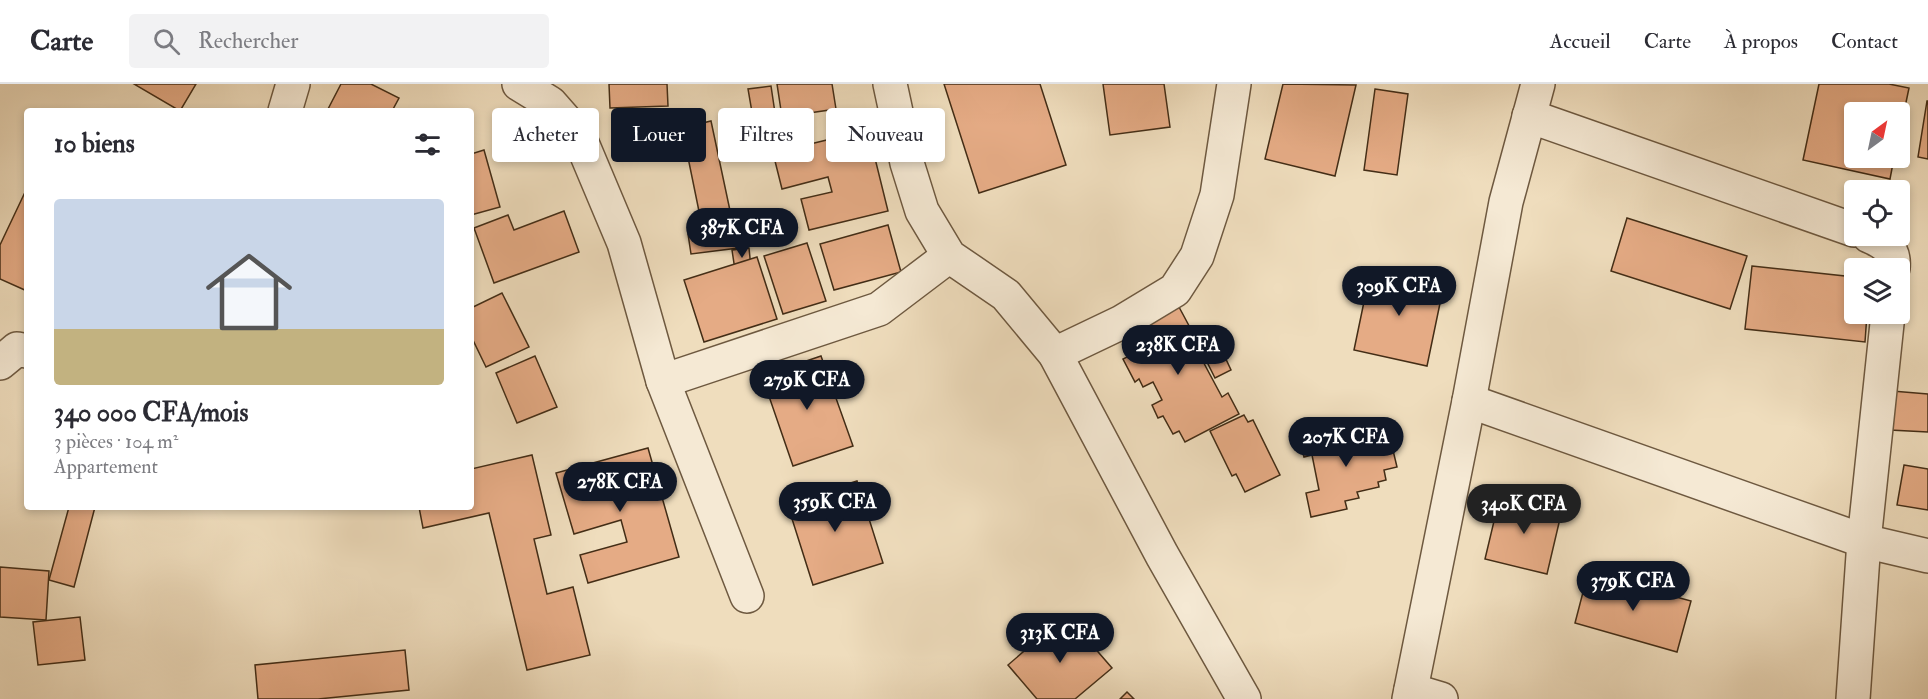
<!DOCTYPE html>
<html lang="fr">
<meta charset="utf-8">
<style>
:root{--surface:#fff;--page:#f2f2f3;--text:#2b2b33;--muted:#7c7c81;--line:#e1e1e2;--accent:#111827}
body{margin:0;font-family:"IM FELL Double Pica",serif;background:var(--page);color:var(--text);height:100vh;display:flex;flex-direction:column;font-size:22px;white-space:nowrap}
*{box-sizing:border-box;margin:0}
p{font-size:20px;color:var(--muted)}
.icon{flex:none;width:33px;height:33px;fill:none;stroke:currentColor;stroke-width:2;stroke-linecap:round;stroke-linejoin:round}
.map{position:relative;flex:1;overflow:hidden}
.panel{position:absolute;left:24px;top:24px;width:450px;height:402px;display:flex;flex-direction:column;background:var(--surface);border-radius:6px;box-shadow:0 3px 9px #0003}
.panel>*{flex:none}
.hud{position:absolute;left:492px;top:24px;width:570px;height:54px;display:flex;gap:12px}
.needle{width:39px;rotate:33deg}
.fabs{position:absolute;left:1844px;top:18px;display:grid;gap:12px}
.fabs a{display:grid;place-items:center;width:66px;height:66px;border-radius:6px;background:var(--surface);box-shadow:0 3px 9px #0003;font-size:30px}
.price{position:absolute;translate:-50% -51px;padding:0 14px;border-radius:21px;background:var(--accent);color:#fff;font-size:20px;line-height:39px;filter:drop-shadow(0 2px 3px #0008)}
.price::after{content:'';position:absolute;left:50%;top:36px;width:18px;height:14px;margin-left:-9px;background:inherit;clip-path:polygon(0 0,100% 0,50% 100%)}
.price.current{background:#222;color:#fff}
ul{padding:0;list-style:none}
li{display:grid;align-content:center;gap:12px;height:318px;padding:0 30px}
li span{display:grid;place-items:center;height:186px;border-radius:6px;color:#555}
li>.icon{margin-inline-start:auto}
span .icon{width:108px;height:108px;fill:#fffc;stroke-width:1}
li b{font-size:26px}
h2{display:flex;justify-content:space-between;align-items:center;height:72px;padding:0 30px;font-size:26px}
.chip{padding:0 21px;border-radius:6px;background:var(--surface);box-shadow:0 3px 9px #0003;font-size:21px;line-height:54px}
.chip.current{background:var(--accent);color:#fff}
header{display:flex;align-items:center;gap:36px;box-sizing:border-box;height:84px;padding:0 30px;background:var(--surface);border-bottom:2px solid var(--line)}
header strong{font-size:28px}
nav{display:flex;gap:33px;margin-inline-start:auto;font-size:21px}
.search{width:420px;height:54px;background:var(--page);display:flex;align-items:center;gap:15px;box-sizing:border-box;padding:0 21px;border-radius:6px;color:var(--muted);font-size:22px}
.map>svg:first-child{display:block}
.building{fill:#e5ab85;stroke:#432d16;stroke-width:1.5}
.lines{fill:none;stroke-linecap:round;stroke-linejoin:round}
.minor-casing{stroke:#6e5940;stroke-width:36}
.minor{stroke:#f5e9d4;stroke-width:33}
</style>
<header>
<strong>Carte</strong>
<div class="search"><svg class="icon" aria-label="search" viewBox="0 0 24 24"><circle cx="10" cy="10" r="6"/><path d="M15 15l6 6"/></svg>Rechercher</div>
<nav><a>Accueil</a><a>Carte</a><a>À propos</a><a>Contact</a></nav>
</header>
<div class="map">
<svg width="1928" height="615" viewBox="0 0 1928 615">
<rect width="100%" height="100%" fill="#efddbd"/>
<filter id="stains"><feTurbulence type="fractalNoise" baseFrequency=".00333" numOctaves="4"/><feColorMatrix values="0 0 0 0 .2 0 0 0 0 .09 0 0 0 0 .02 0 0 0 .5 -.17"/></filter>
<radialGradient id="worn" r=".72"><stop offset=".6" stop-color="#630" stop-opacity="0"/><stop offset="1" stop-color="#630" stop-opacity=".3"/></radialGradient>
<!-- building -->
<g class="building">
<path d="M134 0H196L180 27Z"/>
<path d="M341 0H371L399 14 392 27H327Z"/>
<path d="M609 0H667L668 22 610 24Z"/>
<path d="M777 0H832L836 25 782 33Z"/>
<path d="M944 0H1040L1066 81 979 109Z"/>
<path d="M1103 0H1164L1170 43 1110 51Z"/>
<path d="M1283 0 1356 1 1335 92 1265 75Z"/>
<path d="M1819 0H1889L1909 4 1899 52V28H1854V74H1894L1890 95 1803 76Z"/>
<path d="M771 2 775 29 766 31 767 38 754 40 748 5Z"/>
<path d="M1375 5 1408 10 1397 91 1364 86Z"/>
<path d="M1927 17H1928V75L1918 73Z"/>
<path d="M711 37 732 136 702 142 682 44Z"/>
<path d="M868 46 888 127 809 146 801 115 832 108 828 93 782 105 773 69Z"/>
<path d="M484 66 500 123 471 131V70Z"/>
<path d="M27 104V207L0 195V161Z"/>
<path d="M564 127 579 168 494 199 474 144 508 131 514 146Z"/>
<path d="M1627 134 1747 172 1730 225 1611 187Z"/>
<path d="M888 141 901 188 834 206 820 160Z"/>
<path d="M743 142 746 163 691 170 688 150Z"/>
<path d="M807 159 826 217 783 230 764 172Z"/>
<path d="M749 164 751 184 735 186 732 166Z"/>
<path d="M757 173 777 235 704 258 684 196Z"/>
<path d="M1752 182 1854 193V230H1867L1865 258 1745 245Z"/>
<path d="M1371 184 1444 200 1427 282 1354 266Z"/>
<path d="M502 209 529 263 486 283 471 252V224Z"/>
<path d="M1179 223 1195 253 1191 255 1222 313 1228 309 1239 330 1185 358 1179 347 1173 350 1163 332 1158 334 1152 321 1162 316 1153 298 1143 303 1139 295 1135 298 1123 275 1135 269 1126 252Z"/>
<path d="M1216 254 1231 286 1215 294 1199 262Z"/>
<path d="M535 272 557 323 517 339 496 289Z"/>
<path d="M821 272 853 362 793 382 762 292Z"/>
<path d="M1892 307 1928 310V348L1890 346Z"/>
<path d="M1244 331 1248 338 1253 336 1280 391 1245 408 1236 390 1232 392 1210 347Z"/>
<path d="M1372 340 1377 361 1391 358 1397 383 1384 386 1386 396 1378 398 1379 403 1357 408 1359 414 1345 417 1347 425 1311 433 1306 409 1319 406 1312 371 1304 373 1300 358 1323 353 1326 367 1333 365 1330 349Z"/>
<path d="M648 364 679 473 588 499 580 471 627 458 621 436 574 450 556 389Z"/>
<path d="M532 371 551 451 534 455 547 510 573 503 590 571 527 586 489 429 423 444 419 423H471V385Z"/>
<path d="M1904 381 1928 385V426L1897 421Z"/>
<path d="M857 397 883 479 813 501 787 419Z"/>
<path d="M1500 412 1562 426 1547 490 1485 475Z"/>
<path d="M69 423H95L74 503 49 496Z"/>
<path d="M0 483 49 487 46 536 0 533Z"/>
<path d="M1588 489 1691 517 1677 568 1575 539Z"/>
<path d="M1066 531 1112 584 1075 615H1037L1008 581Z"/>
<path d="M80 533 85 576 38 581 33 538Z"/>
<path d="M405 566 409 606 318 615H258L255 581Z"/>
<path d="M1127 608 1134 615H1120Z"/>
</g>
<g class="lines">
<!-- minor casing -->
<g class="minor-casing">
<g id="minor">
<path d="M519 0 550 19 579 52 624 159 663 297 747 512"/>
<path d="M890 0 907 79 922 127 949 172 1006 211 1055 270 1162 471 1244 615"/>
<path d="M285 27 293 0"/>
<path d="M1529 32 1854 146"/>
<path d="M1869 152C1885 159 1895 165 1893 184"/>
<path d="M1055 270 1122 238 1175 206 1197 172 1217 111 1234 0"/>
<path d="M0 279 17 265 27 267"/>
<path d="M663 297 879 225 949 172"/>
<path d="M1469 317 1864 457 1928 472"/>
<path d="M1411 606 1441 615"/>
<path d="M1409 615 1469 317 1506 118 1538 0"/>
<path d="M1853 615 1864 457 1888 230"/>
</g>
</g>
<!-- minor -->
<use href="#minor" class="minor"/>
</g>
<rect width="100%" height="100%" filter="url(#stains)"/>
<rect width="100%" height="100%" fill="url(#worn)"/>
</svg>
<div class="fabs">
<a><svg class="needle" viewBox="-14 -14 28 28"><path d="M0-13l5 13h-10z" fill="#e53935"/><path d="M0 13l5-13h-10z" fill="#7c7c81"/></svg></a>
<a><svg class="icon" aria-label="locate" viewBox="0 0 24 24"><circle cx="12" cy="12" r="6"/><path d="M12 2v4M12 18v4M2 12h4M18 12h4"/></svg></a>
<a><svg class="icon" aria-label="layers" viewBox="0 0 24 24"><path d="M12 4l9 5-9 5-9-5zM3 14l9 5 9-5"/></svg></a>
</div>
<b class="price" style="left:742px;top:175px">387K CFA</b>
<b class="price" style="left:1399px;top:233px">309K CFA</b>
<b class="price" style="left:1178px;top:292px">238K CFA</b>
<b class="price" style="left:807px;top:327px">279K CFA</b>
<b class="price" style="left:1346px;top:384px">207K CFA</b>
<b class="price" style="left:620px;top:429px">278K CFA</b>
<b class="price" style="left:835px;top:449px">359K CFA</b>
<b class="price current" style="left:1524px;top:451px">340K CFA</b>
<b class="price" style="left:1633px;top:528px">379K CFA</b>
<b class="price" style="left:1060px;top:580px">313K CFA</b>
<div class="hud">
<a class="chip">Acheter</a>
<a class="chip current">Louer</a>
<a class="chip">Filtres</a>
<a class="chip">Nouveau</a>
</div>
<section class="panel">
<h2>10 biens<svg class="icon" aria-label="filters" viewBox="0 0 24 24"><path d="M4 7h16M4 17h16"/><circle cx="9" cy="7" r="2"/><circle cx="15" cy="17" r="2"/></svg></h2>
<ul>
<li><span style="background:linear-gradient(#c9d6e8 70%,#c2b280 0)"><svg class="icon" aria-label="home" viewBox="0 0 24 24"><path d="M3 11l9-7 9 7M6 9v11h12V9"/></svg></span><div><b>340 000 CFA/mois</b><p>3 pièces · 104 m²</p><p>Appartement</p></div></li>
</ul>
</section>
</div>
